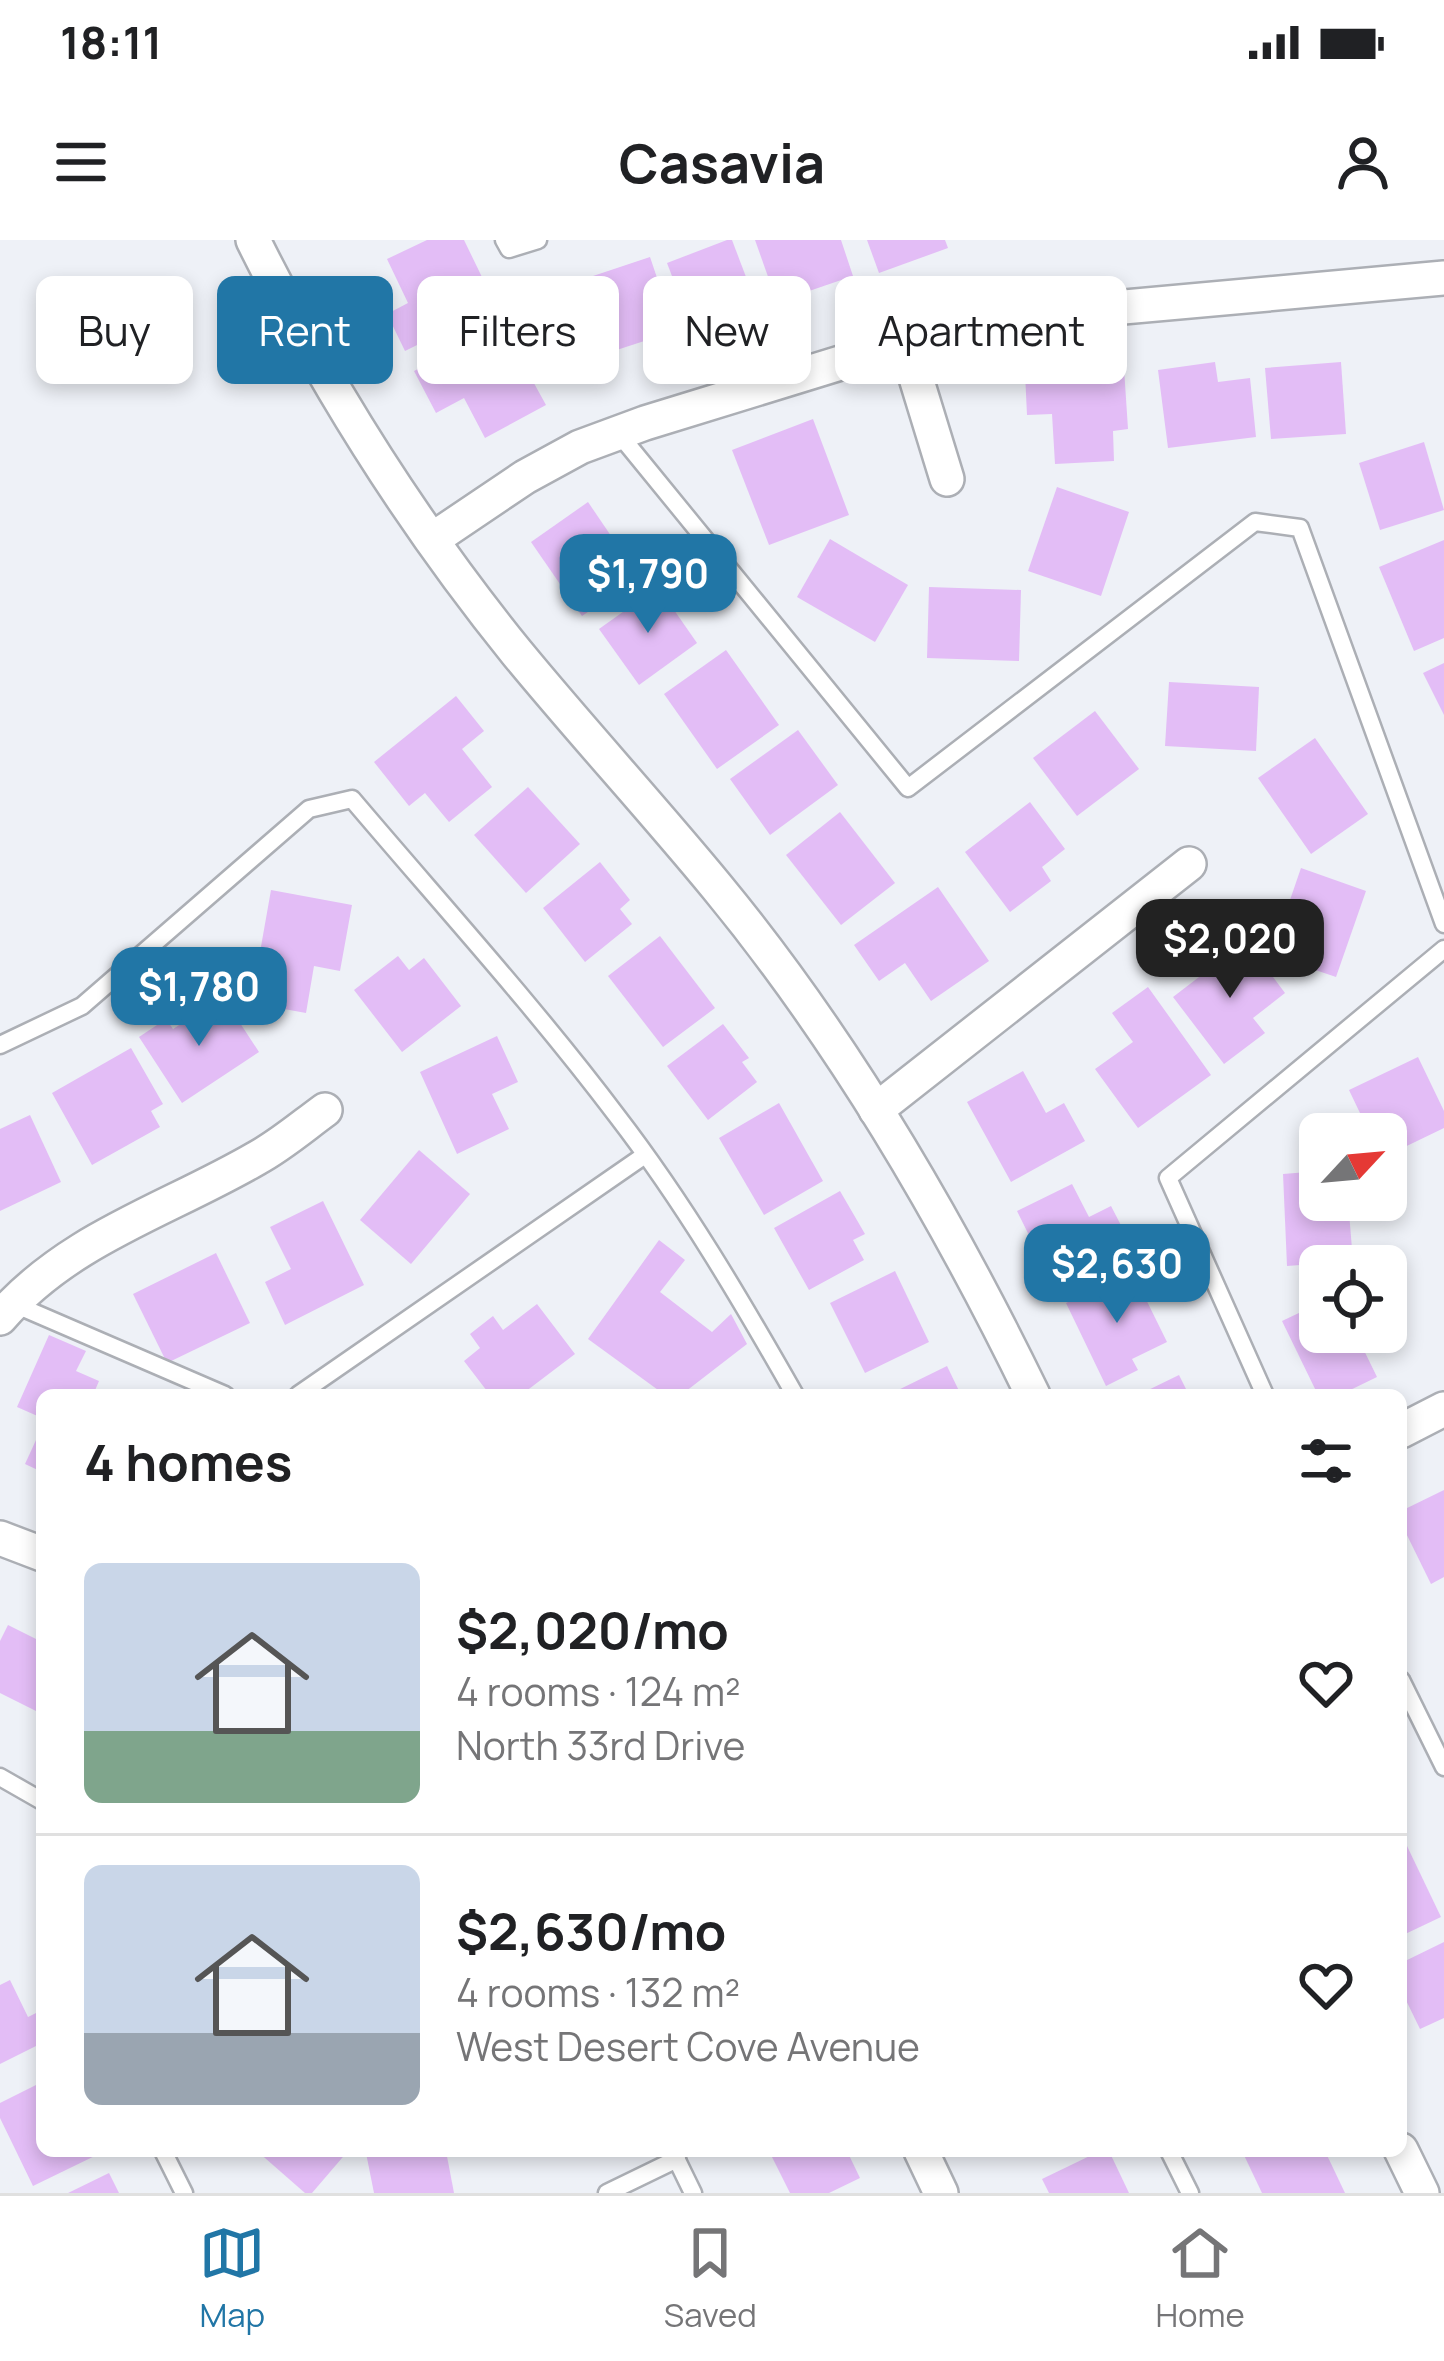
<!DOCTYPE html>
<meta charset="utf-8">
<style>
:root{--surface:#fff;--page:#f6f6f6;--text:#202124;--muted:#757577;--line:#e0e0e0;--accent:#2176a6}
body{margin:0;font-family:Manrope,sans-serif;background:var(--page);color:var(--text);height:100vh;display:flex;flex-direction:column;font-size:45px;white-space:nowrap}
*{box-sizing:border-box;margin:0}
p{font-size:39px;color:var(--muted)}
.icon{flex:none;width:66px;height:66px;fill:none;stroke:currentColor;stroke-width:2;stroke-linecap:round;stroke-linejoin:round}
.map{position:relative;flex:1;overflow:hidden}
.panel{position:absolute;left:36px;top:1149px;width:1371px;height:768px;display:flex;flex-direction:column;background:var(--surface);border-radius:18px;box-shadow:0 6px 18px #0003}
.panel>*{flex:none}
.hud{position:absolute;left:36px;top:36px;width:1374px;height:108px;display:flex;gap:24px}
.needle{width:78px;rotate:64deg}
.fabs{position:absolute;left:1299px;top:873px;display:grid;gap:24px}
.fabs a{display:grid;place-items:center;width:108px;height:108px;border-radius:18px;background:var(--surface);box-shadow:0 6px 18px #0003;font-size:60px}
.price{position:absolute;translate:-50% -102px;padding:0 27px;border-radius:24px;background:var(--accent);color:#fff;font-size:39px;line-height:78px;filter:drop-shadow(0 3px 6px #0008)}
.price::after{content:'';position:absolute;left:50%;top:72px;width:36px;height:27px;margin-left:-18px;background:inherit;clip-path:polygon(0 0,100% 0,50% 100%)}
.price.on{background:#222;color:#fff}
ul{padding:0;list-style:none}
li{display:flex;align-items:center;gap:36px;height:300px;padding:0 48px}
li+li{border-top:3px solid var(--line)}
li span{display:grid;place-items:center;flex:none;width:336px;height:240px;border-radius:18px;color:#555}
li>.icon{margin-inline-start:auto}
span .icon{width:144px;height:144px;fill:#fffc;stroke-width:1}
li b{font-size:51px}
h2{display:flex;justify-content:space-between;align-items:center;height:144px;padding:0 48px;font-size:51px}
.pill{padding:0 42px;border-radius:18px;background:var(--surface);box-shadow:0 6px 18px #0003;font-size:42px;line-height:108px}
.pill.on{background:var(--accent);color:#fff}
.status{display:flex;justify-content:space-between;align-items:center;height:84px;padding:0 60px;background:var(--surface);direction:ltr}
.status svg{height:33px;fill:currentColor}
header{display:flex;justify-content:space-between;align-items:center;height:156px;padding:0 48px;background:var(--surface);font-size:54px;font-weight:700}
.tabs{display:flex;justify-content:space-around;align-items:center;height:168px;border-top:3px solid var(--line);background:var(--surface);font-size:33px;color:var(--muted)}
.tabs a{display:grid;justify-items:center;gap:6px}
.tabs .on{color:var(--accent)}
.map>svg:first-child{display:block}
.building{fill:#e3bdf6}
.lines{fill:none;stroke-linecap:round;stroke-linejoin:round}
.service-casing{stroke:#acafb5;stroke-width:21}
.minor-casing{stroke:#acafb5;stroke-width:38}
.service{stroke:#fff;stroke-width:16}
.minor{stroke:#fff;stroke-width:33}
</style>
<div class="status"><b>18:11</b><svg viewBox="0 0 49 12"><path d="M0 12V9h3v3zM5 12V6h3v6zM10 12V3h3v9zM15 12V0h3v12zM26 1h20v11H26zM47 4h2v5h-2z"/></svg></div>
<header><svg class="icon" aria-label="menu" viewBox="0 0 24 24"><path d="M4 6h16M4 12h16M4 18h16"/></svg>Casavia<svg class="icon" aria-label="person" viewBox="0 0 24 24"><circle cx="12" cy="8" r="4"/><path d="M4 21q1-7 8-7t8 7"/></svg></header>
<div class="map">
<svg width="1444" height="1953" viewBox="0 0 1444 1953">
<rect width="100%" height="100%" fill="#eef1f7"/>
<!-- building -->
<g class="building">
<path d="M427 0H464L496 66 405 111 387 74 408 63 387 19Z"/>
<path d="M727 0H732L757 66 693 91 667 23Z"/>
<path d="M755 0H841L853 36 777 62Z"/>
<path d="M867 0H945L948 8 879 33Z"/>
<path d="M650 17 675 91 586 120 565 57 587 49 584 39Z"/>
<path d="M502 85 546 165 485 198 464 158 436 173 414 131Z"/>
<path d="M1215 122 1218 142 1250 138 1256 197 1168 208 1158 130Z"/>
<path d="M1341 122 1346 194 1271 199 1265 128Z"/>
<path d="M1124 128 1128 189 1113 191 1114 221 1055 224 1052 174 1027 175 1025 133Z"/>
<path d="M813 179 849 275 769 305 732 210Z"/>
<path d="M1424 202 1444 270 1380 290 1359 223Z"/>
<path d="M1057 247 1129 272 1101 356 1028 331Z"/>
<path d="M588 262 639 337 582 376 531 302Z"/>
<path d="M830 299 908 345 875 402 797 357Z"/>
<path d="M1444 300V398L1414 411 1379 327Z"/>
<path d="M658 347 697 403 639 445 599 389Z"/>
<path d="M929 347 1021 350 1019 421 927 418Z"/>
<path d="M726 410 779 485 717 529 664 454Z"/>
<path d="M1444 423V475L1423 433Z"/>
<path d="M1169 442 1259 447 1256 511 1165 506Z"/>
<path d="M456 456 484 491 462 509 492 547 449 582 425 553 409 566 374 522Z"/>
<path d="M1095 471 1139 529 1077 576 1033 518Z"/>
<path d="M798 490 838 545 770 595 730 539Z"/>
<path d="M1315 498 1368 574 1311 614 1258 538Z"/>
<path d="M528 547 580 604 526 653 474 595Z"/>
<path d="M1030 562 1065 609 1042 627 1051 641 1010 672 965 612Z"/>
<path d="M840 572 895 643 841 685 786 615Z"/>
<path d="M600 622 630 660 620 669 632 684 585 722 543 668Z"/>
<path d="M1301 628 1366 651 1336 737 1271 715Z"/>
<path d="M938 647 989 721 931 761 905 723 879 741 854 705Z"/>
<path d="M271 650 352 665 340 731 314 726 306 773 251 763Z"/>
<path d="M660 696 715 768 663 807 608 736Z"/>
<path d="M1246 701 1285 753 1253 778 1265 793 1224 824 1173 757Z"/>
<path d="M398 716 409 730 424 718 461 766 402 812 354 750Z"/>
<path d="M1148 747 1211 835 1138 888 1095 829 1133 802 1112 773Z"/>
<path d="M223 757 259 812 182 863 139 797 166 779 173 789Z"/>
<path d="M723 784 749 818 742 822 757 842 708 880 667 826Z"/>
<path d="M497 796 518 842 492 854 509 889 457 914 420 832Z"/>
<path d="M131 808 163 864 151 871 160 887 92 925 52 853Z"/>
<path d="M1418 817 1444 871V888L1386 916V894H1370L1349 850Z"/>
<path d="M1023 831 1046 873 1064 863 1085 901 1011 942 967 862Z"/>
<path d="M779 863 823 941 764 975 719 898Z"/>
<path d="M30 875 61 942 0 971V889Z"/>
<path d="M419 910 470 954 411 1024 360 980Z"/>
<path d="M1320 931V960H1348L1353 1021 1287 1026 1283 934Z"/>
<path d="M1072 944 1089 977 1111 966 1126 995 1106 1005 1114 1022 1056 1050 1017 971Z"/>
<path d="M840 951 865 994 853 1000 864 1020 809 1050 774 988Z"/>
<path d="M323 961 364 1045 285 1085 265 1042 291 1029 270 987Z"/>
<path d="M659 1000 685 1020 660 1052 712 1092 731 1074 747 1104 681 1155H665L588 1099Z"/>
<path d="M216 1013 250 1083 167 1123 133 1054Z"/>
<path d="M895 1031 929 1102 865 1133 830 1063Z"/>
<path d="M1132 1031 1167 1102 1132 1119 1138 1130 1106 1146 1066 1063Z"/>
<path d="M1320 1063V1092H1355L1377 1137 1340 1155H1318L1282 1081Z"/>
<path d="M537 1064 575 1114 521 1155H490L464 1121 480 1108 470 1094 493 1076 503 1090Z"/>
<path d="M49 1095 86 1111 76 1131 99 1141 93 1155H42V1178L17 1167Z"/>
<path d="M947 1126 961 1155H888Z"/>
<path d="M1179 1135 1189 1155H1138Z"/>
<path d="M42 1187V1232L25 1224Z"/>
<path d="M1444 1250V1337L1431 1344 1401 1283V1271Z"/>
<path d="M8 1385 42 1402V1474L0 1453V1401Z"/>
<path d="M1407 1606 1441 1677 1401 1696V1609Z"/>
<path d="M1444 1702V1778L1420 1789 1401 1750V1723Z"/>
<path d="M10 1740 28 1777 40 1771 42 1803 0 1824V1745Z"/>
<path d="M42 1842V1911H105L33 1946 0 1878V1863Z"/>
<path d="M257 1911H348L312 1953H305Z"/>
<path d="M379 1911H446L454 1953H374L366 1913Z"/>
<path d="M769 1911H847L860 1938 829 1953H790Z"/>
<path d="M1100 1911H1109L1129 1953H1049L1042 1939Z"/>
<path d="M1242 1911H1325L1345 1953H1262Z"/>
<path d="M109 1933 119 1953H68Z"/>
</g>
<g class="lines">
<!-- service casing -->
<g class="service-casing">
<g id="service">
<path d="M504 0 509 9 538 0"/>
<path d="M619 194 908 548 1255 282 1300 288 1444 684"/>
<path d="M0 805 82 766 309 569 352 559C441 664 534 766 617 876 684 963 741 1060 795 1155"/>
<path d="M14 1064 225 1155"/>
<path d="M298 1155 645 915"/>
<path d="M1265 1155 1168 938 1444 709"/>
<path d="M1401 1440 1444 1527"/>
<path d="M0 1537 42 1561"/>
<path d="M163 1911 184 1953"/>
<path d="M1169 1911 1190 1953"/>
<path d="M673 1912 693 1953"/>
<path d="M607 1953 677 1919"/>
</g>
</g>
<!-- minor casing -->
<g class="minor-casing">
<g id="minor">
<path d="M253 0C325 145 415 287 517 413 582 492 652 568 717 647 844 801 946 976 1033 1155"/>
<path d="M905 102 947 239"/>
<path d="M433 299 525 237 580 207 645 183 980 80 1444 38"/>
<path d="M876 870 1189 624"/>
<path d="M0 1078C69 998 168 970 257 918 281 905 303 886 325 870"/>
<path d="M1401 1191 1444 1169"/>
<path d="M0 1298 42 1314"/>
<path d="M1401 1910 1422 1953"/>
<path d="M921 1911 941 1953"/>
</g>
</g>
<!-- service -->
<use href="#service" class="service"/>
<!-- minor -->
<use href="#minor" class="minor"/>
</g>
</svg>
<div class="fabs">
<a><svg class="needle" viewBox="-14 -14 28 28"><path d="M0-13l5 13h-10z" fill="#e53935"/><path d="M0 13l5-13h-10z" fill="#757577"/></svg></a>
<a><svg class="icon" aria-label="locate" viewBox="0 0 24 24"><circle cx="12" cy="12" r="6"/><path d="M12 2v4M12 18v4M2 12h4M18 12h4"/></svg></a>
</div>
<b class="price" style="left:648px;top:396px">$1,790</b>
<b class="price on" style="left:1230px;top:761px">$2,020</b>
<b class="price" style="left:199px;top:809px">$1,780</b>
<b class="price" style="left:1117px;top:1086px">$2,630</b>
<div class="hud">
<a class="pill">Buy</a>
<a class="pill on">Rent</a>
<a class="pill">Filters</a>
<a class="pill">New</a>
<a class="pill">Apartment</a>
</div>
<section class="panel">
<h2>4 homes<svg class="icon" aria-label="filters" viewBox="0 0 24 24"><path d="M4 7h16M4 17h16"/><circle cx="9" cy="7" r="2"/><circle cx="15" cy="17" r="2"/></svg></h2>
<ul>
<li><span style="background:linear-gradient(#c9d6e8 70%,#7fa58c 0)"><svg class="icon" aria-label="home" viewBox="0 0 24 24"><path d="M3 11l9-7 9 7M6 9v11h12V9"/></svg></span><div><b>$2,020/mo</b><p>4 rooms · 124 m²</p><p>North 33rd Drive</p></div><svg class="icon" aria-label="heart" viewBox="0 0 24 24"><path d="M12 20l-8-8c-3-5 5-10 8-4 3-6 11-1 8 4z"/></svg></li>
<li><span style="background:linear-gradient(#c9d6e8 70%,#9aa5b1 0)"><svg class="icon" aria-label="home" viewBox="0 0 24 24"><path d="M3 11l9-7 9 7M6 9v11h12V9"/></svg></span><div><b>$2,630/mo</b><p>4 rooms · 132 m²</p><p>West Desert Cove Avenue</p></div><svg class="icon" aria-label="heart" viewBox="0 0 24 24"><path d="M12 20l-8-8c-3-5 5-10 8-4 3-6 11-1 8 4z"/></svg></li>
</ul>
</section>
</div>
<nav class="tabs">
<a class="on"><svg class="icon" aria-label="map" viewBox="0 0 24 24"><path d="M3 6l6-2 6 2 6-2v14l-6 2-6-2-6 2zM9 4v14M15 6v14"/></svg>Map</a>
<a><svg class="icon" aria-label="saved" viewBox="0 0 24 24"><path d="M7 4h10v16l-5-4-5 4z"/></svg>Saved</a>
<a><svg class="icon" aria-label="home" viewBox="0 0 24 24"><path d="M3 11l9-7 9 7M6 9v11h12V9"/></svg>Home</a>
</nav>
